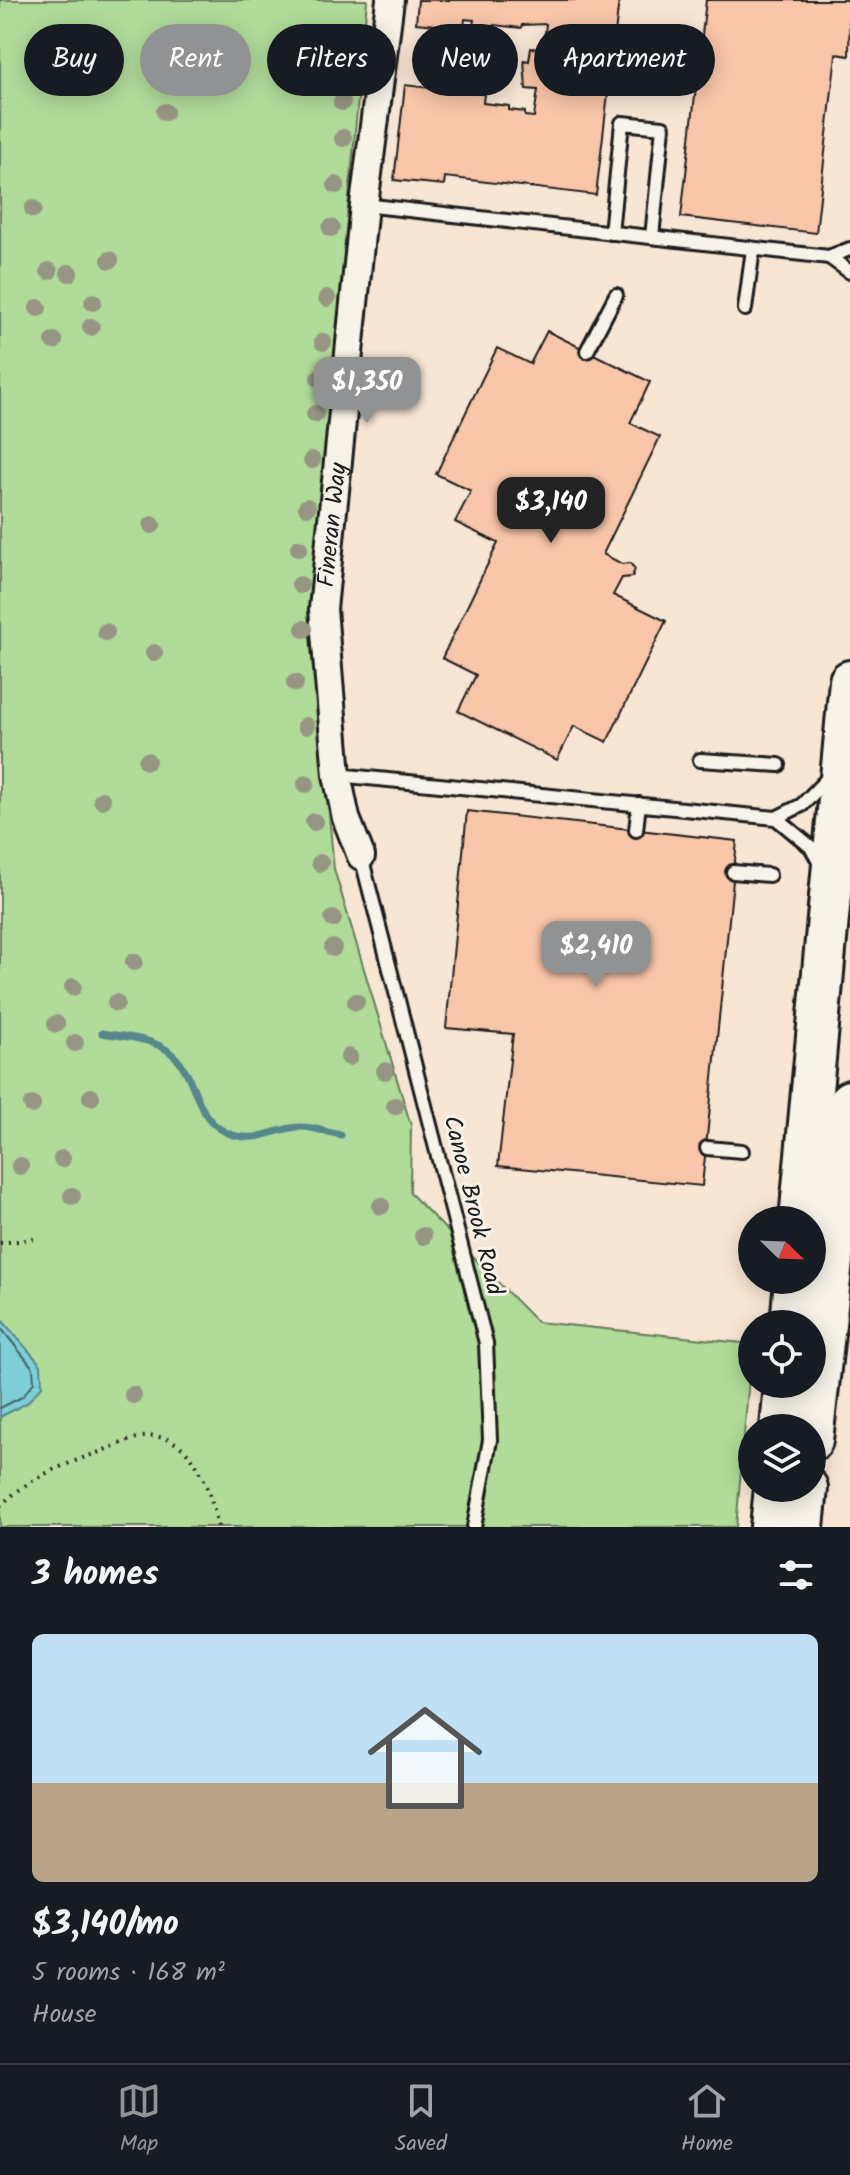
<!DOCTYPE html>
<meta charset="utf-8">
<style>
:root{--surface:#171b24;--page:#242831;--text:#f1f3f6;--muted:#9ea1a6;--line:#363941;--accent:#919294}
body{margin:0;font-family:Kalam,sans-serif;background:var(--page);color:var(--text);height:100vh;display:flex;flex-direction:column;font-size:30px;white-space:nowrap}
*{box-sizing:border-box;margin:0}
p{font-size:26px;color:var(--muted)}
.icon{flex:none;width:44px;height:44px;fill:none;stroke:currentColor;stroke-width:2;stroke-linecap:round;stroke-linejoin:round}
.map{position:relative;height:1527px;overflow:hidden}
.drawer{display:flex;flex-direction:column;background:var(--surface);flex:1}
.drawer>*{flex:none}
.hud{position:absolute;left:24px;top:24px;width:802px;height:72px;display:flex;gap:16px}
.needle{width:52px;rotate:113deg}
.tools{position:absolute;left:738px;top:1206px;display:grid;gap:16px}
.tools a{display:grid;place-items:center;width:88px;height:88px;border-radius:50%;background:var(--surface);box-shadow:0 4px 20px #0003;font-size:40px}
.price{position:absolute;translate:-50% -68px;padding:0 18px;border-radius:16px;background:var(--accent);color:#fff;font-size:26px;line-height:52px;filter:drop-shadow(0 2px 4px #0008)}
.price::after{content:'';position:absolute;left:50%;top:48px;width:24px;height:18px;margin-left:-12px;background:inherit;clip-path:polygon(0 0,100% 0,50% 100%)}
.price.selected{background:#222;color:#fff}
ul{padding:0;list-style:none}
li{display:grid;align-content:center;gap:16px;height:424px;padding:0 32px}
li+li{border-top:2px solid var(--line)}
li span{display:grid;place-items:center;height:248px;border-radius:12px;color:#555}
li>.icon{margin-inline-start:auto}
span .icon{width:144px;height:144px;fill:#fffc;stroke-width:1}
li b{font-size:34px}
h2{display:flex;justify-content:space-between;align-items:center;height:96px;padding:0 32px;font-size:34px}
.tag{padding:0 28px;border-radius:36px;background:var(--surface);box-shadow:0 4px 20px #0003;font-size:28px;line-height:72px}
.tag.selected{background:var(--accent);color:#fff}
.dock{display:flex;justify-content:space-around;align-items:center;height:112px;border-top:2px solid var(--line);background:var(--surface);font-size:22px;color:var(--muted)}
.dock a{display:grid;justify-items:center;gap:4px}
.dock .selected{color:var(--accent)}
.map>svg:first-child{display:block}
.green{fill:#b0db99;stroke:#667c5a;stroke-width:2}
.water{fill:#7fcfd8;stroke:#57878d;stroke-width:2}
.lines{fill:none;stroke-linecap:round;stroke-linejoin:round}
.shore{stroke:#446467;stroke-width:2}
.stream{stroke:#57878d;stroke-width:7}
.building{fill:#f9c6a9;stroke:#1c1c1c;stroke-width:2}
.lane-casing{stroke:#1c1c1c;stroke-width:18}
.street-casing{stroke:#1c1c1c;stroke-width:32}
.primary-casing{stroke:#1c1c1c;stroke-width:46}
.path{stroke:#1c1c1c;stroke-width:4;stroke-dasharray:2 6;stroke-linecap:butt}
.lane{stroke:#f7f3e8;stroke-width:12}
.street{stroke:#f7f3e8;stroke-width:26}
.primary{stroke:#f7f3e8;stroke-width:40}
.tree{fill:#979684}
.labels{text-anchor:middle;stroke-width:6;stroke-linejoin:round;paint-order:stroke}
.street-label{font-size:24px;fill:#1c1c1c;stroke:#f7f3e8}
</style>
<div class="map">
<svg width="850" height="1527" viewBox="0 0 850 1527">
<rect width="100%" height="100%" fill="#f8e6d5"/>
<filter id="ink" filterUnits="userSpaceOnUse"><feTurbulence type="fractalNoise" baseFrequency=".0125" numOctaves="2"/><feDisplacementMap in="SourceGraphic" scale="16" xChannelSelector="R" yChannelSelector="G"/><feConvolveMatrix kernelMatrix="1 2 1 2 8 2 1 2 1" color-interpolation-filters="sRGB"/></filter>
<g filter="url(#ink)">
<!-- green -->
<path class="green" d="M0 0H367L311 616 334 869 411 1126 410 1193 537 1322 752 1344 736 1527H0Z"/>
<!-- water -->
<path class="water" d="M0 1318 41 1365 42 1386 27 1403 0 1417Z"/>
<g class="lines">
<!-- shore -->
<path class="shore" d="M0 1327 33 1368 34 1382 22 1397 0 1408"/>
<!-- stream -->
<path class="stream" d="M102 1033C125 1037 154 1038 172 1054 200 1078 192 1122 233 1135 258 1143 276 1128 299 1127 312 1126 328 1133 341 1135"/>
</g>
<!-- building -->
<g class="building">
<path d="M418 0H619L596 195 445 177 444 185 394 180 405 85 484 94 483 103 509 106V110L525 112V116L534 117 538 90 526 89 524 60 529 61 531 48 543 49 546 24 522 25 521 28 494 25 493 28 473 26 474 20 465 19 464 28 416 23Z"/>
<path d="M706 0H850L849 56 836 54 816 233 681 217Z"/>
<path d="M547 331 650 382 630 423 660 437 603 554 622 564 630 563 635 569 632 577 622 578 613 595 666 621 607 742 574 726 557 760 458 711 476 675 442 658 498 543 455 522 471 491 436 474 497 348 530 364Z"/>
<path d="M467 811 737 841 702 1186 498 1166 513 1034 446 1028Z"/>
</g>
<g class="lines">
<!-- lane casing -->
<g class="lane-casing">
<g id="lane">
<path d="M364 205 829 257 850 249"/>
<path d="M611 233 622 123 663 127 652 237"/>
<path d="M829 257 850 272"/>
<path d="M745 309 753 249"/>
<path d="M587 351 616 295"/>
<path d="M700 760 779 765"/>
<path d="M337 775 776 818 811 847 822 867"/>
<path d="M776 818 802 805 829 777"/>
<path d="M636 830 639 804"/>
<path d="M361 856 486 1343 490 1440 474 1527"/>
<path d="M733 872 769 875"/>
<path d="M707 1148 742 1151"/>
</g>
</g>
<!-- street casing -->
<g class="street-casing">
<g id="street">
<path id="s1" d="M361 856 346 818 337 775 323 609 364 205 390 0"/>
</g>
</g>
<!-- primary casing -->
<g class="primary-casing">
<g id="primary">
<path d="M800 1220 850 681"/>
<path d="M791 1324 795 1280"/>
<path d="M781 1428 785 1384"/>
<path d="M812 1440 850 1101"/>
<path d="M771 1527 775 1488"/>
<path d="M803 1527 807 1488"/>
</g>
</g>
<!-- path -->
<g class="path">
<path d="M0 1243 35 1239"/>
<path d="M0 1506C30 1478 53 1469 91 1455 106 1450 122 1442 137 1438 192 1426 209 1486 218 1527"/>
</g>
<!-- lane -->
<use href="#lane" class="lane"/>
<!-- street -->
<use href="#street" class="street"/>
<!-- primary -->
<use href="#primary" class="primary"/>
</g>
<!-- trees -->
<g class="tree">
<circle cx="189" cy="41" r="9"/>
<circle cx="342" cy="102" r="9"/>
<circle cx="165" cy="112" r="9"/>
<circle cx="343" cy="138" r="9"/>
<circle cx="336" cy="185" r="9"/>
<circle cx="33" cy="209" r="9"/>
<circle cx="331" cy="228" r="9"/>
<circle cx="110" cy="260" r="9"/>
<circle cx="49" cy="271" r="9"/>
<circle cx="69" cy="273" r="9"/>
<circle cx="327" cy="298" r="9"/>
<circle cx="93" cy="302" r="9"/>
<circle cx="38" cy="308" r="9"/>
<circle cx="91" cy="327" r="9"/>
<circle cx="54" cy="341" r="9"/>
<circle cx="323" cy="342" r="9"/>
<circle cx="319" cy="378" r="9"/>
<circle cx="315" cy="414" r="9"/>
<circle cx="312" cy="460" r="9"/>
<circle cx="307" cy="507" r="9"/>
<circle cx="152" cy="525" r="9"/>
<circle cx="299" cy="548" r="9"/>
<circle cx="300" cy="585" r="9"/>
<circle cx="304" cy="629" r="9"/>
<circle cx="106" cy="632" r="9"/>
<circle cx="154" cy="653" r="9"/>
<circle cx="295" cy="683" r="9"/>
<circle cx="306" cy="726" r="9"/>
<circle cx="147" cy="761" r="9"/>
<circle cx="306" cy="784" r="9"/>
<circle cx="102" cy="800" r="9"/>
<circle cx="314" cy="822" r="9"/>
<circle cx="320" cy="863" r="9"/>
<circle cx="333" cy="919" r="9"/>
<circle cx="333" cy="948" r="9"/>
<circle cx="134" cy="962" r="9"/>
<circle cx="73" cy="987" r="9"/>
<circle cx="356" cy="1002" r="9"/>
<circle cx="116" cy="1003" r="9"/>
<circle cx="56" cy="1024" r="9"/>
<circle cx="75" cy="1043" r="9"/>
<circle cx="349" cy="1057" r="9"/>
<circle cx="385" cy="1071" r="9"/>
<circle cx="91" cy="1097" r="9"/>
<circle cx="32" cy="1105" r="9"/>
<circle cx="395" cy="1106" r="9"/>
<circle cx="62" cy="1159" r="9"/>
<circle cx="20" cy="1166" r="9"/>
<circle cx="72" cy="1196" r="9"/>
<circle cx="381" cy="1206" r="9"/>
<circle cx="423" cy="1236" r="9"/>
<circle cx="133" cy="1395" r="9"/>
</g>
</g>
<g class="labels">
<!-- street labels -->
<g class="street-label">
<text dy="8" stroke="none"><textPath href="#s1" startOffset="336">Fineran Way</textPath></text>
<text transform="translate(474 1205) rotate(76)" y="8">Canoe Brook Road</text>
</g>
</g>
</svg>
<div class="tools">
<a><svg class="needle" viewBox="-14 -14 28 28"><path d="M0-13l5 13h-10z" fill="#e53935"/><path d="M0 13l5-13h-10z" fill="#9ea1a6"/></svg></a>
<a><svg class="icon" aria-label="locate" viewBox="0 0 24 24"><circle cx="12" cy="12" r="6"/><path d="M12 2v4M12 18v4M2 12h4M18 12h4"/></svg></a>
<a><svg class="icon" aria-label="layers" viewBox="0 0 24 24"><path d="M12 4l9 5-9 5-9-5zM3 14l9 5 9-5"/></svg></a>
</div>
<b class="price" style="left:367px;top:425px">$1,350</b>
<b class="price selected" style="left:551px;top:545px">$3,140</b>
<b class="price" style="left:596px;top:989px">$2,410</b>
<div class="hud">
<a class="tag">Buy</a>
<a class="tag selected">Rent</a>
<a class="tag">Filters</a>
<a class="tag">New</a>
<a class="tag">Apartment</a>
</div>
</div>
<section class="drawer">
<h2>3 homes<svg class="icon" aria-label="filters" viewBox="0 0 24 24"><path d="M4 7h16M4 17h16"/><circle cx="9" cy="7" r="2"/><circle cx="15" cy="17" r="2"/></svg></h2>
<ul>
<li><span style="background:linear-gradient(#bfe0f5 60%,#b9a48a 0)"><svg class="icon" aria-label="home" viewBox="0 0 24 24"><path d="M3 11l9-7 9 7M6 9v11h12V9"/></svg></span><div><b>$3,140/mo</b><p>5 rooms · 168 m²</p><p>House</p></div></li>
</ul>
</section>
<nav class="dock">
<a class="selected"><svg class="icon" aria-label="map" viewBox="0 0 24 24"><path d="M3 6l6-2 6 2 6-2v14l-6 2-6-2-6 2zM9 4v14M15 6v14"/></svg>Map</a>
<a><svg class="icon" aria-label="saved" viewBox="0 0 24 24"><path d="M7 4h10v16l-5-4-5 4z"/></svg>Saved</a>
<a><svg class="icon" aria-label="home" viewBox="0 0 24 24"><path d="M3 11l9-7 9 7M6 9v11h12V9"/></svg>Home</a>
</nav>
